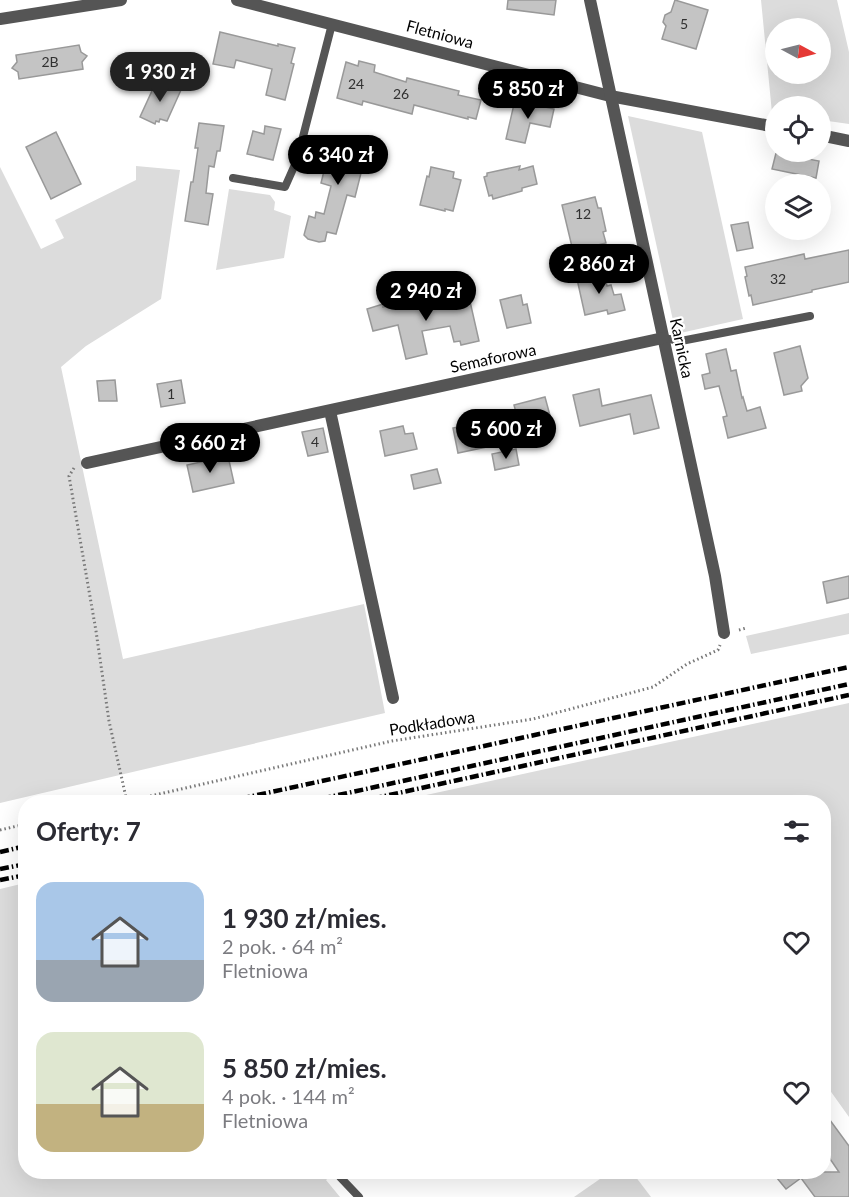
<!DOCTYPE html>
<html lang="pl">
<meta charset="utf-8">
<style>
:root{--surface:#fff;--page:#f2f2f3;--text:#2b2b33;--muted:#7c7c81;--accent:#000}
body{margin:0;font-family:Lato,sans-serif;background:var(--page);color:var(--text);height:100vh;display:flex;flex-direction:column;font-size:22px;white-space:nowrap}
*{box-sizing:border-box;margin:0}
p{font-size:20px;color:var(--muted)}
.icon{flex:none;width:33px;height:33px;fill:none;stroke:currentColor;stroke-width:2;stroke-linecap:round;stroke-linejoin:round}
.map{position:relative;flex:1;overflow:hidden}
.side{position:absolute;left:18px;top:795px;width:813px;height:384px;display:flex;flex-direction:column;background:var(--surface);border-radius:24px;box-shadow:0 6px 24px #0002}
.side>*{flex:none}
.needle{width:39px;rotate:97deg}
.buttons{position:absolute;left:765px;top:18px;display:grid;gap:12px}
.buttons a{display:grid;place-items:center;width:66px;height:66px;border-radius:50%;background:var(--surface);box-shadow:0 6px 24px #0002;font-size:30px}
.price{position:absolute;translate:-50% -51px;padding:0 14px;border-radius:21px;background:var(--accent);color:#fff;font-size:20px;line-height:39px;filter:drop-shadow(0 2px 3px #0008)}
.price::after{content:'';position:absolute;left:50%;top:36px;width:18px;height:14px;margin-left:-9px;background:inherit;clip-path:polygon(0 0,100% 0,50% 100%)}
.price.on{background:#222;color:#fff}
ul{padding:0;list-style:none}
li{display:flex;align-items:center;gap:18px;height:150px;padding:0 18px}
li span{display:grid;place-items:center;flex:none;width:168px;height:120px;border-radius:18px;color:#555}
li>.icon{margin-inline-start:auto}
span .icon{width:72px;height:72px;fill:#fffc;stroke-width:1}
li b{font-size:26px}
h2{display:flex;justify-content:space-between;align-items:center;height:72px;padding:0 18px;font-size:26px}
.map>svg:first-child{display:block}
.green{fill:#dcdcdc;fill-rule:evenodd}
.building{fill:#c4c4c4;stroke:#999;stroke-width:1.5}
.lines{fill:none;stroke-linecap:round;stroke-linejoin:round}
.path{stroke:#777;stroke-width:3;stroke-dasharray:1.5 3;stroke-linecap:butt}
.service{stroke:#555;stroke-width:8}
.minor{stroke:#555;stroke-width:12}
.rail{stroke:#000;stroke-width:4.5;stroke-dasharray:9 3 1.5 3;stroke-linecap:butt}
.labels{text-anchor:middle;stroke-width:4.5;stroke-linejoin:round;paint-order:stroke}
.number-label{font-size:14px;fill:#313131}
.street-label{font-size:16px;fill:#000;stroke:#fff}
</style>
<div class="map">
<svg width="849" height="1197" viewBox="0 0 849 1197">
<rect width="100%" height="100%" fill="#fff"/>
<!-- green -->
<g class="green">
<path d="M761 0H837L849 52V124L821 120 820 106H776L775 113H772ZM776 28H820V74H776Z"/>
<path d="M628 116 702 132 743 319 676 334Z"/>
<path d="M136 166 180 170 161 299 86 346 61 367 123 659 364 604 385 713 0 803V167L41 249 64 238 55 220 136 180Z"/>
<path d="M229 189 270 195 275 202 274 210 291 216 284 258 216 270Z"/>
<path d="M849 613V634L751 654 746 636Z"/>
<path d="M849 703V1117L824 1082V802H394Z"/>
<path d="M25 883 26 1172H336L326 1180 340 1197H0V889Z"/>
<path d="M610 1172H632L651 1197H574Z"/>
</g>
<!-- building -->
<g class="building">
<path d="M508 0H556L554 15 507 9Z"/>
<path d="M675 0 708 10 696 49 662 39 666 26 663 22 665 15 671 12Z"/>
<path d="M220 32 278 46V44L295 48 291 63 294 64 285 100 266 95 272 69 236 60 234 68 213 64Z"/>
<path d="M79 45 81 52 87 56 82 62 83 69 19 79 18 72 12 68 17 62 16 55Z"/>
<path d="M359 61 375 65 374 72 406 82 407 78 459 91 458 95 481 100 476 119 468 117V119L414 105 412 114 363 101 362 105 337 98 346 62 358 66Z"/>
<path d="M157 80 181 90 167 121 160 119 159 122 156 121 155 124 140 117Z"/>
<path d="M527 103 554 109 550 127 530 123 525 143 506 139 514 104 526 106Z"/>
<path d="M199 123 224 126 220 151H217L214 167 209 166 206 193 213 194 208 225 185 221 191 182H193L198 148H195Z"/>
<path d="M265 126 281 129 273 160 247 154 253 131 264 134Z"/>
<path d="M56 132 81 184 51 199 26 147Z"/>
<path d="M332 139 345 143 346 140 368 145 355 197 347 195 336 234 327 232 325 241 319 242 308 239 304 235 309 216 315 218 316 212 324 214 331 186 321 183Z"/>
<path d="M776 153 819 161 816 178 772 169Z"/>
<path d="M520 166 519 170 533 166 537 184 522 188V191L493 199 492 195 489 196 484 177 487 176V173Z"/>
<path d="M431 167 454 172 453 178 461 180 453 211 445 209V211L420 205 427 176 429 177Z"/>
<path d="M595 197 598 208H601L606 231 603 232 606 243 573 251 562 205Z"/>
<path d="M748 222 753 248 737 251 731 225Z"/>
<path d="M849 250V282L812 290V292L753 305 751 295 749 296 745 277 747 276 745 267 804 254 805 259Z"/>
<path d="M604 272 607 286 611 285 614 295 621 294 625 310 608 314 607 310 585 315 577 279Z"/>
<path d="M521 295 523 305 527 304 531 323 507 328 500 300Z"/>
<path d="M469 297 479 341 461 345 460 341 454 342 450 326 422 331 427 354 406 359 398 325 373 331 367 309 383 304V307L415 300 416 304 424 302 425 307Z"/>
<path d="M800 346 808 378 801 386 802 391 784 395 774 353Z"/>
<path d="M726 349 731 371 736 370 742 398 743 397 747 411 760 407 766 428 728 438 723 417 727 416 719 386 705 389 702 375 710 373 706 354Z"/>
<path d="M115 380 117 401H99L97 381Z"/>
<path d="M181 380 185 403 161 407 157 384Z"/>
<path d="M599 389 602 406 651 395 659 428 634 434 630 414 580 426 573 395Z"/>
<path d="M545 397 552 423 529 429 526 418 518 420 514 405Z"/>
<path d="M480 422 487 447 458 453 453 428Z"/>
<path d="M403 426 405 434 413 433 417 449 385 456 380 431Z"/>
<path d="M323 428 328 452 308 456 302 432Z"/>
<path d="M516 449 519 465 495 470 492 454Z"/>
<path d="M228 456 234 483 193 492 187 465Z"/>
<path d="M437 469 441 483 414 489 411 475Z"/>
<path d="M849 576V598L827 603 823 582Z"/>
<path d="M824 1112 849 1146V1197H815L801 1178 786 1189 772 1172H839L824 1150Z"/>
</g>
<g class="lines">
<!-- path -->
<g class="path">
<path d="M74 468 69 476 96 631 109 721 127 802"/>
<path d="M739 630 746 628"/>
<path d="M124 802 392 741 533 719 653 687 687 664 718 650 720 645"/>
<path d="M0 830 26 824"/>
</g>
<!-- service -->
<g class="service">
<path d="M233 178 285 187 297 160 332 24"/>
<path d="M663 338 681 341 810 316"/>
<path d="M348 1172 340 1177 359 1197"/>
</g>
<!-- minor -->
<g class="minor">
<path d="M237 0 610 96 776 127"/>
<path d="M590 0 715 576 724 633"/>
<path d="M0 19 121 0"/>
<path d="M820 135 849 141"/>
<path d="M330 411 393 698"/>
<path d="M87 463 663 338"/>
</g>
<!-- rail -->
<g class="rail">
<path d="M225 802 849 667"/>
<path d="M306 802 849 684"/>
<path d="M357 802 849 695"/>
<path d="M0 852 26 846"/>
<path d="M0 869 26 864"/>
<path d="M0 880 26 875"/>
</g>
</g>
<g class="labels">
<!-- number labels -->
<g class="number-label">
<text x="684" y="29">5</text>
<text x="50" y="67">2B</text>
<text x="356" y="89">24</text>
<text x="401" y="99">26</text>
<text x="583" y="219">12</text>
<text x="778" y="284">32</text>
<text x="171" y="399">1</text>
<text x="315" y="447">4</text>
</g>
<!-- street labels -->
<g class="street-label">
<text transform="translate(440 34) rotate(15)" y="6">Fletniowa</text>
<text transform="translate(682 348) rotate(78)" y="6">Karnicka</text>
<text transform="translate(493 358) rotate(-12)" y="6">Semaforowa</text>
<text transform="translate(432 723) rotate(-9)" y="6">Podkładowa</text>
</g>
</g>
</svg>
<div class="buttons">
<a><svg class="needle" viewBox="-14 -14 28 28"><path d="M0-13l5 13h-10z" fill="#e53935"/><path d="M0 13l5-13h-10z" fill="#7c7c81"/></svg></a>
<a><svg class="icon" aria-label="locate" viewBox="0 0 24 24"><circle cx="12" cy="12" r="6"/><path d="M12 2v4M12 18v4M2 12h4M18 12h4"/></svg></a>
<a><svg class="icon" aria-label="layers" viewBox="0 0 24 24"><path d="M12 4l9 5-9 5-9-5zM3 14l9 5 9-5"/></svg></a>
</div>
<b class="price on" style="left:160px;top:103px">1 930 zł</b>
<b class="price" style="left:528px;top:120px">5 850 zł</b>
<b class="price" style="left:338px;top:186px">6 340 zł</b>
<b class="price" style="left:599px;top:295px">2 860 zł</b>
<b class="price" style="left:426px;top:322px">2 940 zł</b>
<b class="price" style="left:506px;top:460px">5 600 zł</b>
<b class="price" style="left:210px;top:474px">3 660 zł</b>
<section class="side">
<h2>Oferty: 7<svg class="icon" aria-label="filters" viewBox="0 0 24 24"><path d="M4 7h16M4 17h16"/><circle cx="9" cy="7" r="2"/><circle cx="15" cy="17" r="2"/></svg></h2>
<ul>
<li><span style="background:linear-gradient(#a9c7e8 65%,#9aa5b1 0)"><svg class="icon" aria-label="home" viewBox="0 0 24 24"><path d="M3 11l9-7 9 7M6 9v11h12V9"/></svg></span><div><b>1 930 zł/mies.</b><p>2 pok. · 64 m²</p><p>Fletniowa</p></div><svg class="icon" aria-label="heart" viewBox="0 0 24 24"><path d="M12 20l-8-8c-3-5 5-10 8-4 3-6 11-1 8 4z"/></svg></li>
<li><span style="background:linear-gradient(#dfe7d0 60%,#c2b280 0)"><svg class="icon" aria-label="home" viewBox="0 0 24 24"><path d="M3 11l9-7 9 7M6 9v11h12V9"/></svg></span><div><b>5 850 zł/mies.</b><p>4 pok. · 144 m²</p><p>Fletniowa</p></div><svg class="icon" aria-label="heart" viewBox="0 0 24 24"><path d="M12 20l-8-8c-3-5 5-10 8-4 3-6 11-1 8 4z"/></svg></li>
</ul>
</section>
</div>
